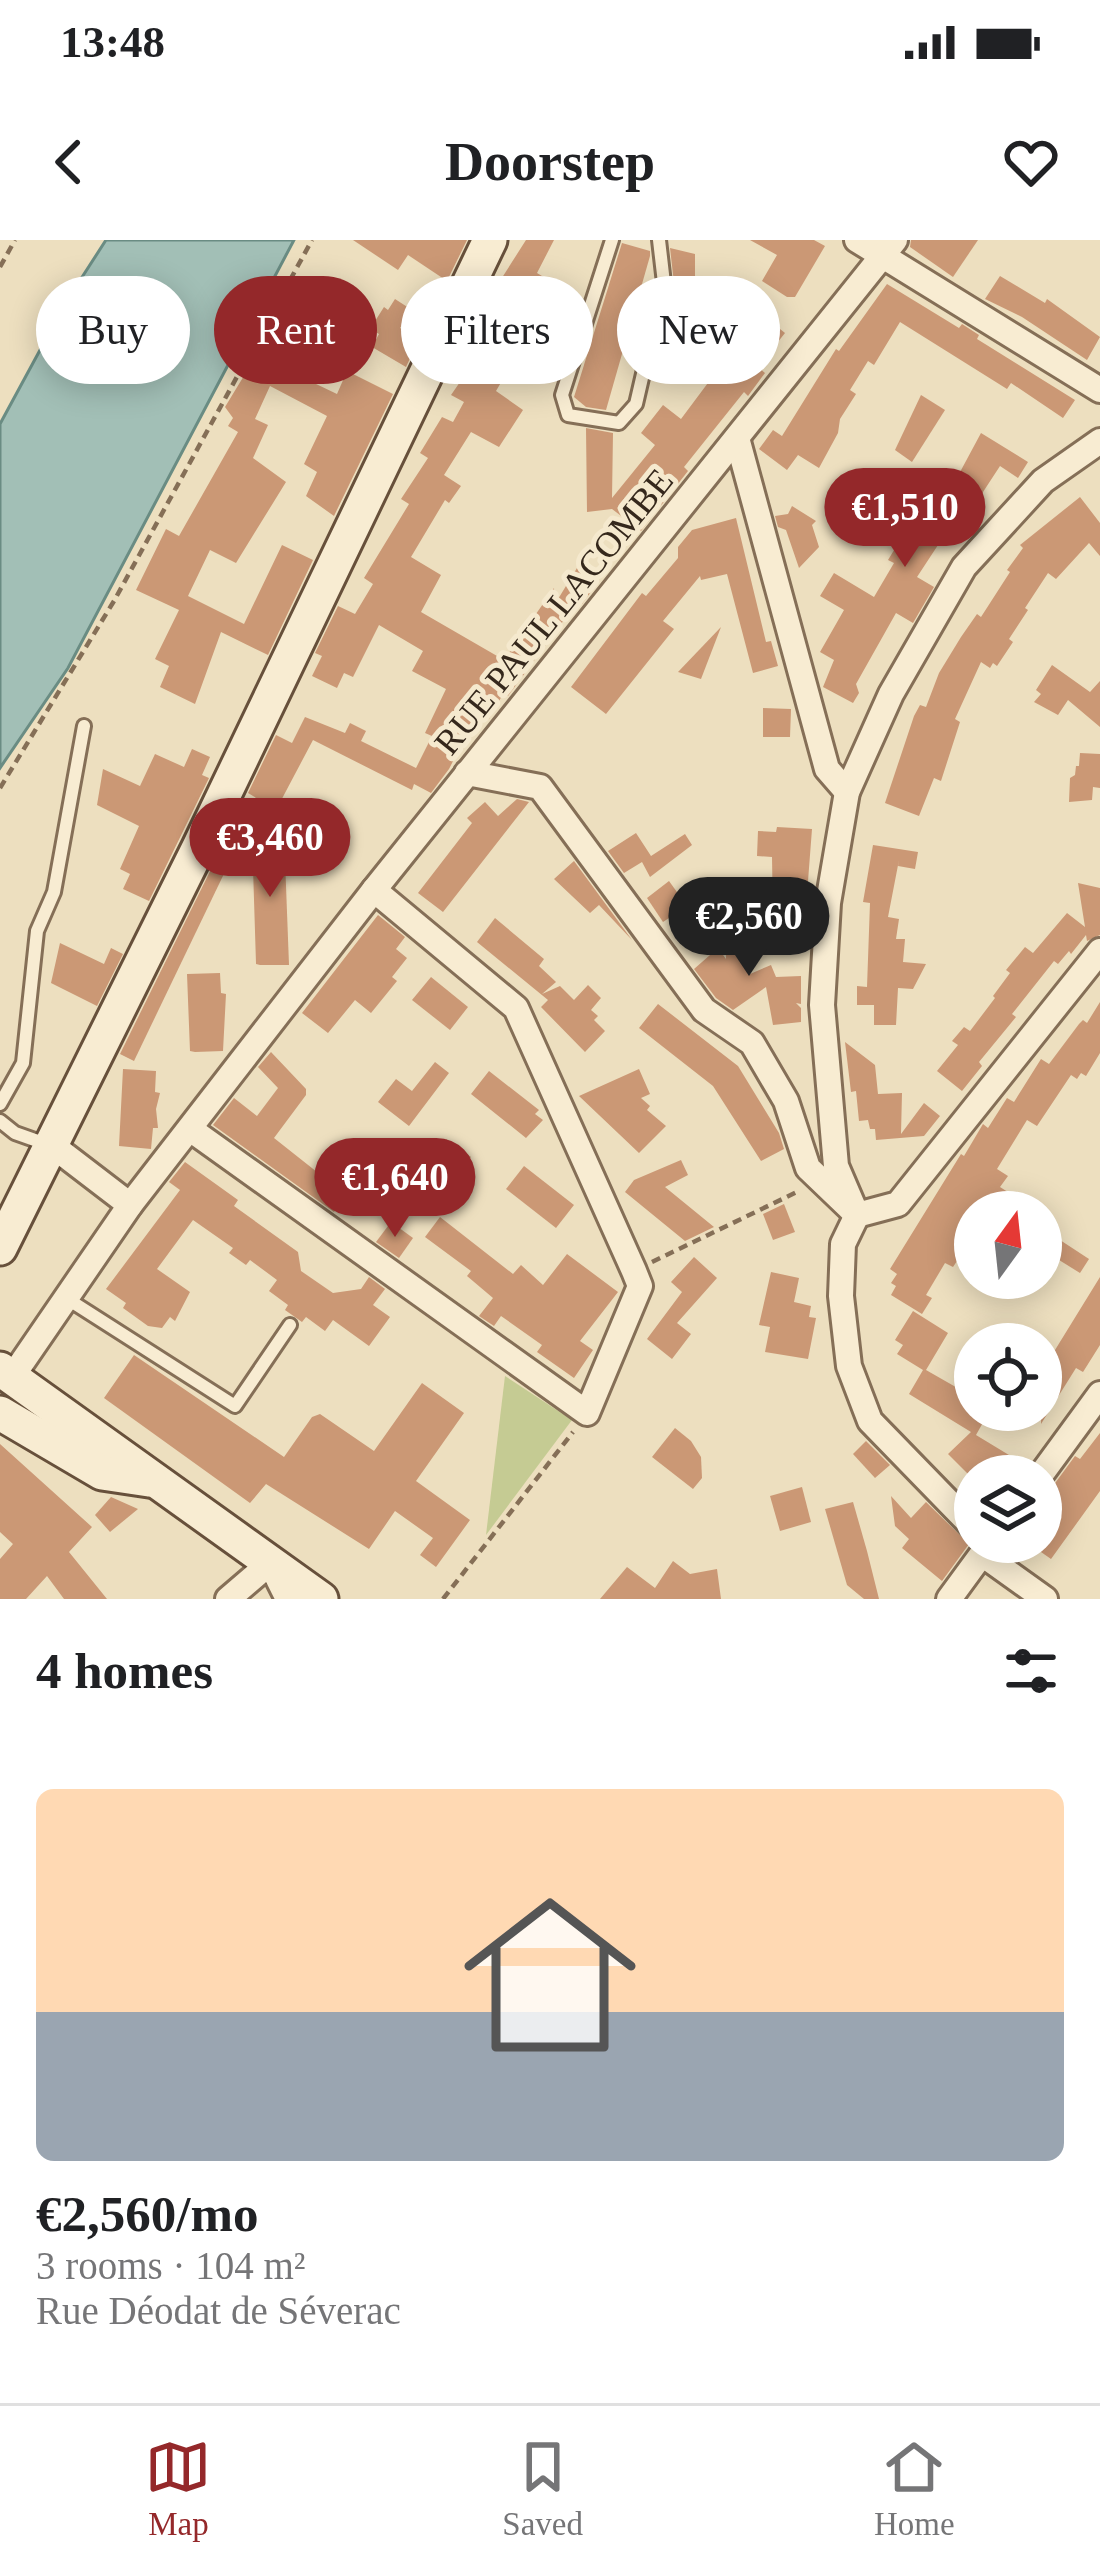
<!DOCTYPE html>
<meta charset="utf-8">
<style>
:root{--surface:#fff;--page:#f2f2f2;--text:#202124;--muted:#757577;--line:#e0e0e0;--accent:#94282a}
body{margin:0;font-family:Georgia,serif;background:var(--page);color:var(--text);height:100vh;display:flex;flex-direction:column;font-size:45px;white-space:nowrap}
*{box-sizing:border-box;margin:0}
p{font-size:39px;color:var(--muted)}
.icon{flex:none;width:66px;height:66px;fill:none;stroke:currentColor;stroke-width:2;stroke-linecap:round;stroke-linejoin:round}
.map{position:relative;height:1359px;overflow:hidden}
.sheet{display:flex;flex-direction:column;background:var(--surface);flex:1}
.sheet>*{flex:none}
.top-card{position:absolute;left:36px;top:36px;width:1029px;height:108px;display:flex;gap:24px}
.needle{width:78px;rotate:15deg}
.tools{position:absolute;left:954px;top:951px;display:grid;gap:24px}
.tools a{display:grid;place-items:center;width:108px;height:108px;border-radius:50%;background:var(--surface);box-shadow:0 6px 30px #0003;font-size:60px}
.price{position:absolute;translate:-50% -102px;padding:0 27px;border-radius:42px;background:var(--accent);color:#fff;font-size:39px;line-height:78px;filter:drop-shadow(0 3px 6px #0008)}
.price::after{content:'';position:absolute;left:50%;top:72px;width:36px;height:27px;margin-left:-18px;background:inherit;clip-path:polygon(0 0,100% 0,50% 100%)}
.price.on{background:#222;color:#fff}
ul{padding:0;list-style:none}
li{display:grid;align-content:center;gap:24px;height:636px;padding:0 36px}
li+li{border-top:3px solid var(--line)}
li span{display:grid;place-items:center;height:372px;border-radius:18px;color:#555}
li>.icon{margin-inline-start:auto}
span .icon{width:216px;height:216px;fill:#fffc;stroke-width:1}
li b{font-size:51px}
h2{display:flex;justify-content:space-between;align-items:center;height:144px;padding:0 36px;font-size:51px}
.tag{padding:0 42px;border-radius:54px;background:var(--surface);box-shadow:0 6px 30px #0003;font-size:42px;line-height:108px}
.tag.on{background:var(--accent);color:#fff}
.status{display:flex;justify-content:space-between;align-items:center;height:84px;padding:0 60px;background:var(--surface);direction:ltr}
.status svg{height:33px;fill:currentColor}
header{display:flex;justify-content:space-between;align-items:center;height:156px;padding:0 36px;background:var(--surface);font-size:54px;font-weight:600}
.dock{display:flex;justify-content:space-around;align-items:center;height:168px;border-top:3px solid var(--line);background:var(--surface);font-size:33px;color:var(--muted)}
.dock a{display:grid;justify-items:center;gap:6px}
.dock .on{color:var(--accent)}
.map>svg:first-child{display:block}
.green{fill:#c5cb93}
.water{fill:#a2bfb6;stroke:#6a8c83;stroke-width:3}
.building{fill:#cb9875}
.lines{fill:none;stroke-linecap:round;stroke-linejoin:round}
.lane-casing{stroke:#856f57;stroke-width:18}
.street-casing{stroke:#856f57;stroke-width:30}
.secondary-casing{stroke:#67503b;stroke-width:39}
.path{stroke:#856f57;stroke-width:4.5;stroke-dasharray:9 6;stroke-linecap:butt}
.lane{stroke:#f8ecd2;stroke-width:12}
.street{stroke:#f8ecd2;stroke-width:24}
.secondary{stroke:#f8ecd2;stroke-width:33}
.labels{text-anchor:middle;stroke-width:10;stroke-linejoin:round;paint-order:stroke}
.street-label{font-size:36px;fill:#35281c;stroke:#f5e9ce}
</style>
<div class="status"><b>13:48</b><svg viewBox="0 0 49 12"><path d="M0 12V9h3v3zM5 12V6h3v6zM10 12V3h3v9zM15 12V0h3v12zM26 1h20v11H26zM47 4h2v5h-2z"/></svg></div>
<header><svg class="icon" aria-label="back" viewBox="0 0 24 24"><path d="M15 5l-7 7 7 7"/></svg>Doorstep<svg class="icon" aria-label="heart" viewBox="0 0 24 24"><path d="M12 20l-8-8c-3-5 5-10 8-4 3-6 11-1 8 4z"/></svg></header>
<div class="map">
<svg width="1100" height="1359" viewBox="0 0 1100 1359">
<rect width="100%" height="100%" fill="#eddfbf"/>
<!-- green -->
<path class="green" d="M505 1136 572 1180 486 1295Z"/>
<!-- water -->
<path class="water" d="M106 0H294L68 428 0 528V184L66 62Z"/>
<!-- building -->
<g class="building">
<path d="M353 0H467L447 41 408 15 398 30Z"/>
<path d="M526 0H554L537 33 547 39 534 65 498 44Z"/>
<path d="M750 0H814L825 6 795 57H787L762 41 777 15Z"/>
<path d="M911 0H978L953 37 910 7Z"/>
<path d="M622 3 650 11V16L606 170 586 167 574 157Z"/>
<path d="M670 8 695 14V73L712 91 702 106 688 94 670 120V63L674 43Z"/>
<path d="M1000 36 1045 63 1047 59 1100 97 1087 120 1022 77 985 59Z"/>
<path d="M887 44 959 88 962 84 979 95 977 99 1075 160 1063 178 1011 143 1007 149 900 82 874 125 868 121 850 150 856 154 840 179 838 193 819 228 798 215 787 230 759 209 773 190 782 196 836 109 839 111Z"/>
<path d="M395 59 412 70 400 88 419 99 406 127 372 107 379 94 370 89 384 67 388 70Z"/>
<path d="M521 73 548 89 544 97 555 102 549 119 496 88 503 75 516 82Z"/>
<path d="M765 77 785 93 758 127 765 133 748 156 744 152 684 227 688 231 641 291 612 269 587 272 586 188 613 193 612 258 655 205 641 193 663 165 681 179 734 108 738 111Z"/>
<path d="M259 111 295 126 293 133 337 154 347 131 393 154 334 276 306 256 317 232 304 224 327 176 270 146 255 179 268 185 253 218 286 242 236 323 210 310 188 356 244 384 282 305 313 320 268 415 221 392 195 464 160 447 169 426 155 419 179 370 136 350 166 289 179 296 238 192 228 186 233 178 225 167Z"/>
<path d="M478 116 506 134 496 151 523 170 499 207 471 192 444 235 461 246 449 263 445 260 411 317 441 335 421 372 504 420 554 348 555 364 577 328 599 341 582 364 578 361 508 456 503 454 489 479 478 472 449 529 431 553 414 544 412 550 313 500 276 570 248 553 276 495 292 503 305 477 345 493 350 483 366 491 361 501 416 528 432 496 425 493 446 449 412 431 423 411 379 385 353 437 344 433 337 448 312 436 322 416 315 413 338 366 355 374 373 344 364 338 409 264 401 259 428 218 420 213 442 177 453 182 464 162 451 155Z"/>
<path d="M921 155 945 170 912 222 895 210Z"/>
<path d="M981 193 1028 222 1018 238 1000 226 968 275 961 270 917 337 934 347 913 383 896 373 856 444 859 453 853 463 823 447 834 420 820 412 844 370 820 356 834 333 874 357 894 323 888 320 930 251 938 256 946 243 952 247Z"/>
<path d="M1080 257 1100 283V316L1089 303 1056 339 1048 333 1025 368 1028 370 1009 399 1013 402 997 426 993 423 990 428 981 422 955 479 960 482 941 541 934 538 919 576 885 563 914 476 920 465 926 467 939 433 961 397 977 374 981 377 1010 332 1007 330 1023 308 1020 305Z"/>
<path d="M792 266 816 281 812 285 819 307 799 328 786 290 778 287 775 276 788 274Z"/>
<path d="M736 278 766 402 771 401 778 426 753 433 727 334 701 340 700 336 663 381 674 389 606 474 571 447 642 353 646 356 678 318V307L692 290Z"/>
<path d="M721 387 701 439 678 432Z"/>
<path d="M1052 425 1090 452 1100 441V487L1068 460 1058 475 1034 462 1041 454 1036 450Z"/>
<path d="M763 468 791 469 790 497H763Z"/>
<path d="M192 509 210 517 202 535 209 538 149 661 123 649 130 634 120 629 139 586 97 565 103 529 140 546 155 514 184 527Z"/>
<path d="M1080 513 1100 514V548L1093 547 1092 560 1069 562 1070 538 1075 535 1076 526H1079Z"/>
<path d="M517 559 529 562 443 672 418 653 472 583 467 578 485 562 498 576Z"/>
<path d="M777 587 812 589 805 680 773 678 772 617 757 616 758 591 776 592Z"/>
<path d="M284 593 289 725H260L256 724 252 596Z"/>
<path d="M636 593 651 616 685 594 692 605 650 637 642 622 624 633 608 611Z"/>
<path d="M873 605 918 612 915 629 898 626 899 620 888 677 899 679 896 699H905L903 722 926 724 913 749 898 748 896 785H874V765H857V746L867 747 870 663 863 662Z"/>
<path d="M221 609 233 615 134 821 120 814Z"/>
<path d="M574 621 632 700 599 665 590 673 554 639Z"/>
<path d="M669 641 687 666 663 682 647 658Z"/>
<path d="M1078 643 1100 648V695L1087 701 1086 695 1071 714 1069 711 1058 724 1054 721 1012 774 1016 777 979 822 982 826 962 851 937 831 958 805 952 801 964 787 970 791 995 758 993 756 1010 733 1006 730 1025 707 1033 713 1067 673 1085 687Z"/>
<path d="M733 663 750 734 771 725 776 737 801 736V764L796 763 801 768V782L773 785 766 747 733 770 716 758 694 729 718 708 726 719 727 664Z"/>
<path d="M378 675 405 697 396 709 407 718 392 737 397 741 371 773 355 760 328 793 302 773Z"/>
<path d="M495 678 544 719 539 726 556 742 542 754 560 746 574 760 588 745 601 758 591 770 598 776 594 780 605 791 585 812 541 767 548 760 477 702Z"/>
<path d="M60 703 104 724 111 708 123 714 97 766 51 743Z"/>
<path d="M220 733 221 753 226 754 223 811 195 812 190 811 187 734Z"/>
<path d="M431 737 468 767 450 790 412 760Z"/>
<path d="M1100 762V813L1086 836 1081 833 1077 839 1071 835 1037 886 1027 880 997 929 1008 936 1000 947 1022 961 1015 972H975V994L953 1027 945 1023 926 1055 932 1058 922 1074 891 1055 896 1046 891 1043 897 1034 890 1029 961 914 964 916 983 884 988 888 1007 858 1014 862 1041 819 1049 824 1079 784 1083 780 1087 783Z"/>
<path d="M658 764 738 826 779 893 784 909 761 921 713 846 639 788Z"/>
<path d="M845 802 875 825 878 854 902 853 901 894 924 863 940 876 924 896 876 900 875 889H870L868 880 859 881 856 851 851 852Z"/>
<path d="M271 812 306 849V855L274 898 346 955 334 972 213 885 234 858 257 876 278 848 258 827Z"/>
<path d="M435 822 449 833 409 886 378 862 396 839 412 851Z"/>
<path d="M123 829 156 831 155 852 160 853 156 869 158 888H153L151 909 119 906Z"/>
<path d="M639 829 650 854 641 858 650 866 647 870 666 886 639 913 579 856Z"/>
<path d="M489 831 539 870 535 874 543 880 526 898 471 854Z"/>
<path d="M446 899 471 917 451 943 427 924Z"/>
<path d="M681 920 688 935 665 947 714 987 685 1001 625 952 634 940Z"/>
<path d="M185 922 238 960 234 966 298 1012 301 1031 333 1053 361 1049 369 1037 385 1049 373 1065 390 1077 369 1106 333 1080 325 1091 306 1077 302 1082 285 1070 288 1065 269 1051 277 1040 250 1020 246 1025 229 1013 233 1008 193 980 157 1029 190 1052 175 1081 170 1077 162 1088 148 1086 123 1068 126 1063 106 1049 180 950 169 942Z"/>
<path d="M524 926 574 965 556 988 506 949Z"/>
<path d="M784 964 795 992 773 1000 763 974Z"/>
<path d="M440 977 513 1034 521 1025 543 1045 567 1014 618 1052 580 1101 593 1110 574 1138 537 1112 542 1105 501 1076 494 1086 479 1076 493 1058 467 1036 471 1031 425 997Z"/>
<path d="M391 982 413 998 399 1018 376 1002Z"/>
<path d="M1060 1000 1089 1019 1080 1033 1051 1015Z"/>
<path d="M694 1017 717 1038 677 1083 691 1094 672 1119 647 1099 682 1052 671 1042Z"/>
<path d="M771 1032 799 1038 794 1062 811 1066 809 1077 816 1078 808 1119 765 1112 770 1087 759 1085Z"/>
<path d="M1100 1037V1105L1083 1132 1076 1128 1041 1184V1119L1047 1123Z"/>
<path d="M913 1071 948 1093 926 1130 975 1158V1170H990L976 1195 1027 1226 1024 1236H970L948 1214 971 1192 909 1154 923 1130 897 1114 903 1105 895 1100Z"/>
<path d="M134 1115 284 1217 312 1177 320 1174 374 1211 422 1143 464 1173 416 1241 470 1280 436 1327 420 1315 433 1298 395 1271 369 1309 266 1244 250 1263 104 1158Z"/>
<path d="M675 1188 691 1201 701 1217 702 1238 693 1249 652 1217Z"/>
<path d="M1100 1193V1251L1051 1319 1041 1312V1254L1053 1246 1075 1216 1080 1219Z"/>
<path d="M866 1201 890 1225 875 1238 853 1214Z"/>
<path d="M0 1204 92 1287 69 1312 107 1359H64L47 1336 26 1359H0V1319L13 1304 0 1292Z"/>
<path d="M802 1247 811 1282 780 1291 770 1256Z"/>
<path d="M891 1256 911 1278 926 1262 969 1304 942 1341 902 1308 909 1299 895 1286Z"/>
<path d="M111 1257 138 1269 110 1292 95 1275Z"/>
<path d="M853 1262 867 1311 879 1359H864L847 1345 825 1269Z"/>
<path d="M673 1321 690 1334 717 1329 721 1359H600L627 1327 655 1348Z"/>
</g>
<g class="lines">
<!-- lane casing -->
<g class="lane-casing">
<g id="lane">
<path d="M612 0 562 155 568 175 619 183 636 164 664 43 659 0"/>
<path d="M0 864 23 823 37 691 54 652 84 486"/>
<path d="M0 881 15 893 46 904"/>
<path d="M66 1058 235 1166 290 1085"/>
</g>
</g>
<!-- street casing -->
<g class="street-casing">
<g id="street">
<path d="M857 0 1100 150"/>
<path d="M737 198 827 529 847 552"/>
<path d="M467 533 540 547 704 770 752 803 786 861 808 928 857 975 898 964 1100 711"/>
<path d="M190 889 587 1173 640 1046 634 1031 516 768 374 650"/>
<path d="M53 906 130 965"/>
<path d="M12 1137 130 965 374 650 895 0"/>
<path d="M1040 1236 1100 1154"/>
<path d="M975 1289 870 1181 849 1126 841 1056 843 1004 857 975 836 926 822 765 828 663 847 552 891 454 964 327 1043 241 1100 201"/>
<path d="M982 1314 1045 1359"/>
<path d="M228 1359 270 1323 288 1359"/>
<path d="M949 1359 990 1303"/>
</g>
</g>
<!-- secondary casing -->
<g class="secondary-casing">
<g id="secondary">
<path d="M0 1008 199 607 490 0"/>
<path d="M0 1129 321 1359"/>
<path d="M0 1173 102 1233 149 1240"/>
</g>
</g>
<!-- path -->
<g class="path">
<path d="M0 27 15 0"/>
<path d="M0 548 114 361 312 0"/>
<path d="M652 1022 799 951"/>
<path d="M443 1359 573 1192"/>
</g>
<!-- lane -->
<use href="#lane" class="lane"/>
<!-- street -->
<use href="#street" class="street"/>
<!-- secondary -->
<use href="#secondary" class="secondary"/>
</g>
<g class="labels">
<!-- street labels -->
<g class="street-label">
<text transform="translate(553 371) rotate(-51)" y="13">RUE PAUL LACOMBE</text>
</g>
</g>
</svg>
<div class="tools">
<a><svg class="needle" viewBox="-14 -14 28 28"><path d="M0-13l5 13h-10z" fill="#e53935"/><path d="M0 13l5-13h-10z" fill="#757577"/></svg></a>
<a><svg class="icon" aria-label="locate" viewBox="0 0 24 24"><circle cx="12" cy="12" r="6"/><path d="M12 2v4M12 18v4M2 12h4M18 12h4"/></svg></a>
<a><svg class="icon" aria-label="layers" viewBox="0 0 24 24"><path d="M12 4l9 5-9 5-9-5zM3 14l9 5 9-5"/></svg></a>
</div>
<b class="price" style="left:905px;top:330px">€1,510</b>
<b class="price" style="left:270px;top:660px">€3,460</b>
<b class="price on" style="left:749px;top:739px">€2,560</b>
<b class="price" style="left:395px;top:1000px">€1,640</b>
<div class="top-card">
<a class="tag">Buy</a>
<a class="tag on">Rent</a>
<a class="tag">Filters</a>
<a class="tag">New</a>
</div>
</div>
<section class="sheet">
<h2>4 homes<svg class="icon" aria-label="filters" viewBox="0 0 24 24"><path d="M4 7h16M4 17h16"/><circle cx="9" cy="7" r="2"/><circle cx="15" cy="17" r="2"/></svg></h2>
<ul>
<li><span style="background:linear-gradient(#ffd9b3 60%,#9aa5b1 0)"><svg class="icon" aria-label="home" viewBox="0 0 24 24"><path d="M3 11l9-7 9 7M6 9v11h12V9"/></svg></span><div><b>€2,560/mo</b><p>3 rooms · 104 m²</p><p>Rue Déodat de Séverac</p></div></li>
</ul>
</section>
<nav class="dock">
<a class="on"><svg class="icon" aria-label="map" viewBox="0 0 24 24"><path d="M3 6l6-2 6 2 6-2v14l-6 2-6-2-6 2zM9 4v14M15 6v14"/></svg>Map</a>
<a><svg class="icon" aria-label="saved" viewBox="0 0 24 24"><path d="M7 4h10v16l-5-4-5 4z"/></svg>Saved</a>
<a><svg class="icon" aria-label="home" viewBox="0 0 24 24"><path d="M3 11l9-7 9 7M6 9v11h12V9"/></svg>Home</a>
</nav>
